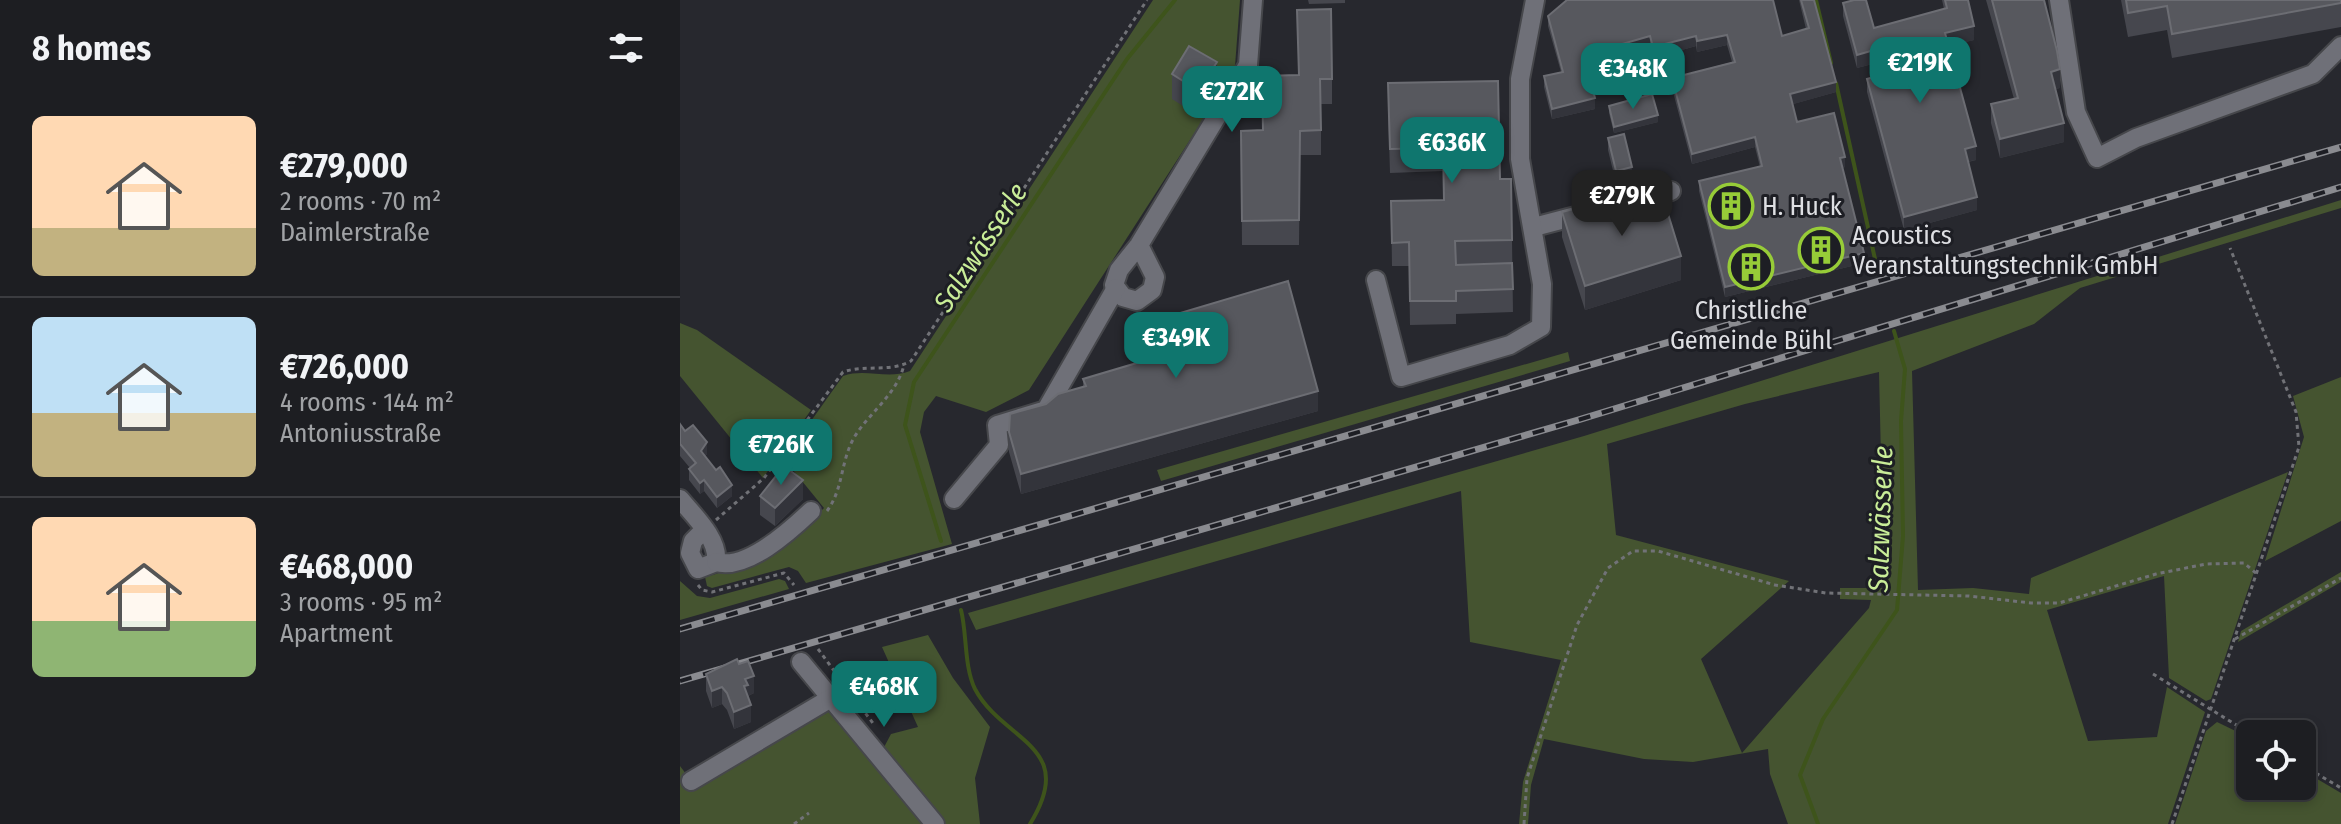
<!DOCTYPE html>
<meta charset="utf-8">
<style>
:root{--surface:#1d1e22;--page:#2a2b2f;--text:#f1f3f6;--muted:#a0a2a5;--line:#3b3c40;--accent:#0f766e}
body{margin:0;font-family:"Fira Sans Condensed",sans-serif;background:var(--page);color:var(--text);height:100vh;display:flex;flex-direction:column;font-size:30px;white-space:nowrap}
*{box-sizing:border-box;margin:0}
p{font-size:26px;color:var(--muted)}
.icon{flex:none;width:44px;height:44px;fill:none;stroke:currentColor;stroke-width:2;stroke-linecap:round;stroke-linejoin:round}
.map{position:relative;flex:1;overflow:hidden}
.panel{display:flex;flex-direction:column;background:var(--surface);width:680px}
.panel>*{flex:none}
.controls{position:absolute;left:1556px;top:720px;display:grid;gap:16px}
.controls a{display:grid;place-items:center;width:80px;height:80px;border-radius:12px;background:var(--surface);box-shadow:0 4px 12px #0003,0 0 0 2px var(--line);font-size:40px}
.price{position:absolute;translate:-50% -68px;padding:0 18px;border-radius:16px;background:var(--accent);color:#fff;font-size:26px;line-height:52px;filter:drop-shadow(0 2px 4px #0008)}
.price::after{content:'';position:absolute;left:50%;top:48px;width:24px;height:18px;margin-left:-12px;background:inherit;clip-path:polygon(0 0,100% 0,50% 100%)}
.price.selected{background:#222;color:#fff}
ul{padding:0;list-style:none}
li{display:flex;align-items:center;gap:24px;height:200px;padding:0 32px}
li+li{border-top:2px solid var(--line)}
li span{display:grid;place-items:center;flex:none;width:224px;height:160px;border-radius:12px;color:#555}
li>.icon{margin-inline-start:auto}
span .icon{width:96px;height:96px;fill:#fffc;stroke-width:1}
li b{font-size:34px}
h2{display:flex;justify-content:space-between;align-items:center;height:96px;padding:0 32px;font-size:34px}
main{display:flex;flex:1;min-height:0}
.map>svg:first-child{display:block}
.green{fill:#455430;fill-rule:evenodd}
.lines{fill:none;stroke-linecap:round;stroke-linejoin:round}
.stream{stroke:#3e541b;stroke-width:4}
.minor-casing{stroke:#46474b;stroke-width:22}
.path{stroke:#717277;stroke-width:3;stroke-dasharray:4 4;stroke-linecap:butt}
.minor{stroke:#6f7078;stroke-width:18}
.rail-casing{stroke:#8a8b90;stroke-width:7}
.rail{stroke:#1d1e24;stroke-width:4;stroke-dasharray:12;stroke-linecap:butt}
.wall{fill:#46474e}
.shaded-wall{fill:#33343b}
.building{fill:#57585e;stroke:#6c6d73;stroke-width:2}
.labels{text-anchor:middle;stroke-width:6;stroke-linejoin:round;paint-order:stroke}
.poi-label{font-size:26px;fill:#dedfe3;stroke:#1d1e24;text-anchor:start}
.water-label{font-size:28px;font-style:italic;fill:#c9ed98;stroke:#1d1e24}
</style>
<main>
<section class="panel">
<h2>8 homes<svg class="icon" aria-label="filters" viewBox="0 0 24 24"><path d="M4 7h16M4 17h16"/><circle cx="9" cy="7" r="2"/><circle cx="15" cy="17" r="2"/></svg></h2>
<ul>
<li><span style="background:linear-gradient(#ffd9b3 70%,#c2b280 0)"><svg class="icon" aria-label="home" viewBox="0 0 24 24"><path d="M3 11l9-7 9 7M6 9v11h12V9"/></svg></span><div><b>€279,000</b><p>2 rooms · 70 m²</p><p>Daimlerstraße</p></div></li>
<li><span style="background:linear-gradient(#bfe0f5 60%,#c2b280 0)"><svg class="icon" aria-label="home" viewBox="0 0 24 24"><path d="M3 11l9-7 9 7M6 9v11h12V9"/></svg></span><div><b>€726,000</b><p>4 rooms · 144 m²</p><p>Antoniusstraße</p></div></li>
<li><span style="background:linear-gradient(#ffd9b3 65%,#8fb573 0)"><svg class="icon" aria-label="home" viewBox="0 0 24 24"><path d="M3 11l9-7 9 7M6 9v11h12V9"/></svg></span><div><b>€468,000</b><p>3 rooms · 95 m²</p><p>Apartment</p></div></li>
</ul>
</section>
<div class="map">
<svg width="1661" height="824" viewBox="0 0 1661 824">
<rect width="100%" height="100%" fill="#27282e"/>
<!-- green -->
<g class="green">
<path d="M473 0H560L555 66 546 84 349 390 306 412 256 396 244 412 240 432 272 544 126 583 118 571 109 567 32 588 27 586 25 577C69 566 112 541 144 508L104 459 163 376C186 368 207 380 230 371Z"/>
<path d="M1661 200V208L1400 288 1354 324 1232 371 1238 590 1293 588 1349 594 1351 578 1608 472 1531 699 1526 701 1489 678 1484 576 1367 610 1408 741 1477 737 1487 687 1525 712 1488 824H1108L1090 774 1088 749 1013 762 964 759 864 739 851 785 848 824H839L843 782 881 660 790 642 781 491 296 630 288 613 904 436ZM1199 372 1204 588H1160V599L1191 600 1189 608 1062 753 1021 659 1109 581 936 535 927 444 1065 404Z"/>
<path d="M0 323 17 330 131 410 83 478 0 376Z"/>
<path d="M888 352 890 361 481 481 477 470Z"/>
<path d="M1661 377V521L1585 561 1624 437 1613 396Z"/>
<path d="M1661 572V582L1558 642 1561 631Z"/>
<path d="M99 579 105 581 109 589 0 620V581L17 596 30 598Z"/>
<path d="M248 635 273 678 310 727 295 778 300 824H260L202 751 211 734 238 727 202 647Z"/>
<path d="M153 706 249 824H0V766L13 783Z"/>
<path d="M1537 722 1570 738V786H1622V770L1661 793V824H1495L1526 731Z"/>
</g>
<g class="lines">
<!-- stream -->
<g class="stream">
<path d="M1136 0 1151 63"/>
<path d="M1156 83 1197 268"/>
<path d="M261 541 225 425 234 382 447 59 495 0"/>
<path d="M281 610C287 633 284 667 295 689 323 742 399 745 350 824"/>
<path d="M1138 824 1120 775 1143 719 1217 610 1223 536 1221 421 1225 369 1214 331"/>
</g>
<!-- minor casing -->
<g class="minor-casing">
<g id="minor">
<path d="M1379 0 1396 112 1417 158 1456 138 1633 74 1661 46"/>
<path d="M854 227 991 191"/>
<path d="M459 245 475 277 472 290 457 301 443 297 434 285 439 270 459 245 568 65 573 0"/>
<path d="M696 280 721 377 830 345 861 327 862 284 840 159V79L855 0"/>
<path d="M0 499C14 516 39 539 36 562L18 569 10 553 13 541 24 530"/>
<path d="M274 499 319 445 317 425 366 410 436 288"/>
<path d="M36 562C66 571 110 531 131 511"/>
<path d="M121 662 255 824"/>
<path d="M11 781 151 698"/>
</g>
</g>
<!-- path -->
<g class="path">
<path d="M147 511C164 488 160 461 175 436 190 412 217 394 224 365"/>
<path d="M36 520 84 478 163 372C186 364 209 373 231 361L467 0"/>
<path d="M18 585 22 590 32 592 104 573 114 585"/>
<path d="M1555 639 1661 578"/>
<path d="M138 649 195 726"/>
<path d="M1473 674 1571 734"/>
<path d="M1622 765 1661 788"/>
<path d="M114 824 129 813"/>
<path d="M844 824 847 778 897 625 928 568 953 551H978L1095 585 1146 593 1289 596 1351 603H1379L1476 574 1526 564 1564 563 1577 574"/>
<path d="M1492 824 1619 447 1616 412 1550 248"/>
</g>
<!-- minor -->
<use href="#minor" class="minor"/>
<!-- rail casing -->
<g class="rail-casing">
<g id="rail">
<path d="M0 629 1661 147"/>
<path d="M0 681 898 420 1661 187"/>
</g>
</g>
<!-- rail -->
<use href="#rail" class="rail"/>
</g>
<!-- wall -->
<g class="wall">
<path d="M628 0H665V3L629 4Z"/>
<path d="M1119 0H1134L1156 92 1113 104 1117 122 1165 167 1162 168 1184 263 1045 297 1019 191V181L1080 167 1075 147 1012 164 992 88V78L1052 62 1047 45 1017 52 1016 46 973 58 970 46 907 64 915 109 872 119 864 87V76L881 72 868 26V16L1102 36 1126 29Z"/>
<path d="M1262 0H1288L1294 40 1268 46 1296 160 1288 162 1297 210 1224 230 1187 92V79L1211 72 1208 60 1177 68 1163 16V3L1194 28 1264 9Z"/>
<path d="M1306 0H1364L1380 88 1375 89 1384 142 1320 158 1311 123V104L1334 99Z"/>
<path d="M1441 0H1661V27L1492 58 1487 30 1448 37Z"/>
<path d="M492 74 537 87 519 116 492 99Z"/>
<path d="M618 75 652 79V104H641V155H620L619 245H562L561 131 583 130Z"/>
<path d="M929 106 978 122 934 133 929 113Z"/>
<path d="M708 107 820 179 832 240 833 312 776 314V324L730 325 729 266H712L711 201 764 200 763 171 710 173Z"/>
<path d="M928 138 952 180 936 183 928 150Z"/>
<path d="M882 212 904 215 1001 280 905 310 882 237Z"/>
<path d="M450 328 638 411 341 494 329 452V432L403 387V379L455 364 450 348Z"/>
<path d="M0 424 27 454 25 456 52 496 37 508 24 491 20 494 9 480V469L10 468 0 456Z"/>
<path d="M80 496 123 499 95 526 80 515Z"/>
<path d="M26 674 74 693 68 696 71 722 54 729 47 710 42 704 32 708 26 691Z"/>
</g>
<!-- shaded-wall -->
<g class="shaded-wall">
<path d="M1294 26V40L1265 47V33Z"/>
<path d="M1047 35V45L1017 52V41Z"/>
<path d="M970 36V46L904 65V55Z"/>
<path d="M1016 36V46L973 58V47Z"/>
<path d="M1208 46V60L1177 68V55Z"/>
<path d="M537 62V87L519 116V91Z"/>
<path d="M1380 69V88L1371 90V72Z"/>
<path d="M1156 82V92L1110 105V94Z"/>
<path d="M915 98V109L872 119V109Z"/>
<path d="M978 115V122L934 133V127Z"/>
<path d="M1384 123V142L1320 158V139Z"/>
<path d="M1075 137V147L1012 164V154Z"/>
<path d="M1296 146V160L1285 162V149Z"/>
<path d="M1165 157V167L1160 169V158Z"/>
<path d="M952 167V180L936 183V171Z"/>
<path d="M1297 197V210L1224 230V217Z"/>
<path d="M1184 253V263L1045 297V287Z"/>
<path d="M1001 256V280L905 310V286Z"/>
<path d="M638 391V411L341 494V474Z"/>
<path d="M27 442V454L21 462V451Z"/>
<path d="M24 480V491L20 494V483Z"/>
<path d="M123 480V499L95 526V508Z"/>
<path d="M52 485V496L37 508V497Z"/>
<path d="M74 676V693L68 696 64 686 65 679Z"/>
<path d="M42 687V704L32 708V691Z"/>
<path d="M71 705V722L54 729V712Z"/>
</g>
<!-- building -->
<g class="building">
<path d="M887 0H1093L1102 36 1129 28 1121 0H1134L1156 82 1110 94 1117 122 1154 113 1165 157 1160 158 1184 253 1045 287 1019 181 1082 166 1075 137 1012 154 992 78 1055 62 1047 35 1017 41 1016 36 973 47 970 36 904 55 915 98 872 109 864 76 883 72 868 16Z"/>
<path d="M1174 0H1186L1194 28 1267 8 1265 0H1288L1294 26 1265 33 1296 146 1285 149 1297 197 1224 217 1187 79 1214 71 1208 46 1177 55 1163 3Z"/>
<path d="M1312 0H1364L1377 51 1380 69 1371 72 1384 123 1320 139 1311 104 1338 98Z"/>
<path d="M1446 0H1661V3L1492 34 1487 6 1448 13Z"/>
<path d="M651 9 652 79H640L641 130 620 131 619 220 562 221 561 131 583 130 582 76 619 75 617 10Z"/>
<path d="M509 46 537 62 519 91 492 74Z"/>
<path d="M818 81 820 179H831L832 240 775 241 776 265 832 263 833 289 776 291V301H730L729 242 712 243 711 201 764 200 763 148 710 149 708 83Z"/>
<path d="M972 94 978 115 934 127 929 106Z"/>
<path d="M944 134 952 167 936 171 928 138Z"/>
<path d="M981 191 1001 256 905 286 882 212 901 207 904 215Z"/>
<path d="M608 281 638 391 341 474 329 432 330 414 366 404 378 394 406 386 403 379 460 362 450 328Z"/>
<path d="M0 424 5 431 13 425 27 442 21 451 36 470 40 467 52 485 37 497 24 480 20 483 9 469 16 463 0 444Z"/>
<path d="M104 466 123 480 95 508 80 496Z"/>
<path d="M57 659 59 664 68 661 74 676 65 679 68 685 64 686 71 705 54 712 47 693 42 687 32 691 26 674Z"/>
</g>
<!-- icons -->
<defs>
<g id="building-ring" transform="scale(2.3)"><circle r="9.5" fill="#1d1e24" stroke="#97cc38" stroke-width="1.5"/><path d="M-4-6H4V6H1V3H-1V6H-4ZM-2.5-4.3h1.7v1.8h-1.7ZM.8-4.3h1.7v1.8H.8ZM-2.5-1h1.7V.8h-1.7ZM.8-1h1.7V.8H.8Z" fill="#97cc38"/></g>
</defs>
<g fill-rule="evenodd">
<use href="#building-ring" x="1051" y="206"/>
<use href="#building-ring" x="1141" y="250"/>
<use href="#building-ring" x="1071" y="267"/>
</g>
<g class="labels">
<!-- poi labels -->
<g class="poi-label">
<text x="1082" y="215">H. Huck</text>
<text x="1172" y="244">Acoustics<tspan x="1172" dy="30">Veranstaltungstechnik GmbH</tspan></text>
<text x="1071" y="319" text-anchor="middle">Christliche<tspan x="1071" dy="30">Gemeinde Bühl</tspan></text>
</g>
<!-- water labels -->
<g class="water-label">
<text transform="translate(300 247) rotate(-57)" y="10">Salzwässerle</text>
<text transform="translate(1200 519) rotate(-88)" y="10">Salzwässerle</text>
</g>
</g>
</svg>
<div class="controls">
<a><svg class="icon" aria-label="locate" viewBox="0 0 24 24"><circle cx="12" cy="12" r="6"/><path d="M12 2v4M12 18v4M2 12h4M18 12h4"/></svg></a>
</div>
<b class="price" style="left:1240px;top:105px">€219K</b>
<b class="price" style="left:953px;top:111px">€348K</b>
<b class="price" style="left:552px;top:134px">€272K</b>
<b class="price" style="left:772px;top:185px">€636K</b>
<b class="price selected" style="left:942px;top:238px">€279K</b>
<b class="price" style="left:496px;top:380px">€349K</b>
<b class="price" style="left:101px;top:487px">€726K</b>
<b class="price" style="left:204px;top:729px">€468K</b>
</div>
</main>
